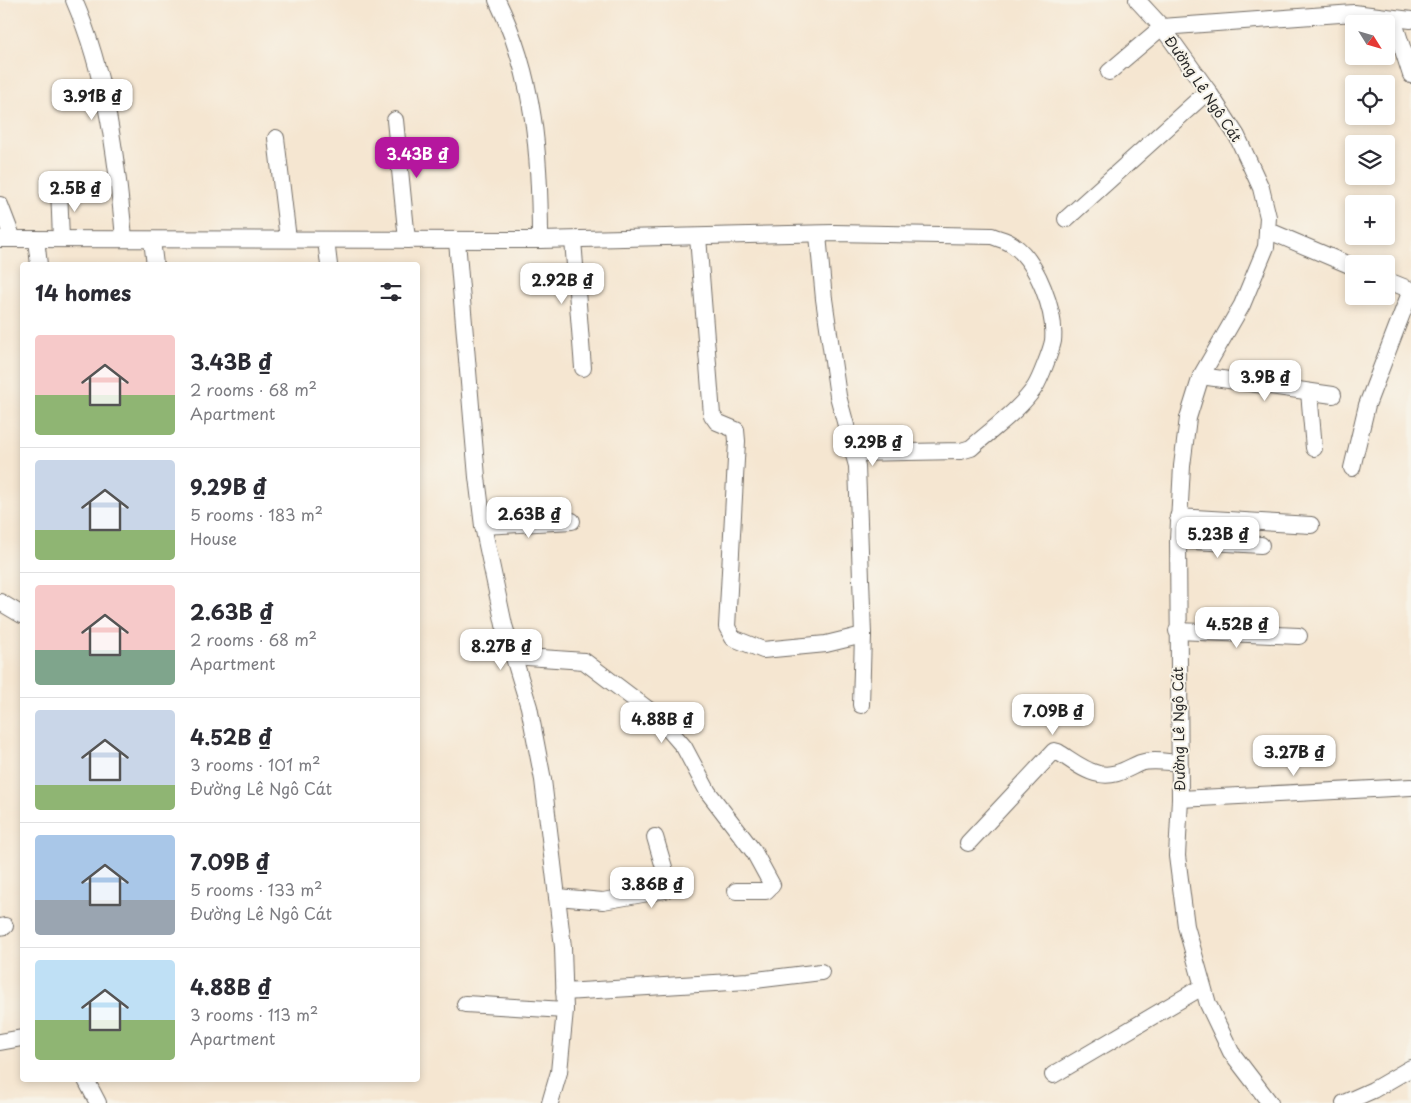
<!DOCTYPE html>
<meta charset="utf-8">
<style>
:root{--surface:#fff;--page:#f7f7f7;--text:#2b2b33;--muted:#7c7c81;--line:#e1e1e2;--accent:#b5179e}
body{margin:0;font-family:"Playpen Sans",sans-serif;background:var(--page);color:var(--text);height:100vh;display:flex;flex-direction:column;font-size:19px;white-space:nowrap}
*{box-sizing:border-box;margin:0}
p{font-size:16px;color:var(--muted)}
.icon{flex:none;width:28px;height:28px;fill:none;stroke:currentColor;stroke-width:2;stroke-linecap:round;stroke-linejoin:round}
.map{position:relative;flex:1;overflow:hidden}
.details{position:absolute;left:20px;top:262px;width:400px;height:820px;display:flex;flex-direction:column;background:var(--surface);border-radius:5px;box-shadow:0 2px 8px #0003}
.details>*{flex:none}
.needle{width:32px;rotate:127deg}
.tools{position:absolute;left:1345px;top:15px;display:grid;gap:10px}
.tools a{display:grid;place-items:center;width:50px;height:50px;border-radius:5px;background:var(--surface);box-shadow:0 2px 8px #0003;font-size:25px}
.price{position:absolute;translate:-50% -42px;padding:0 11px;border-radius:10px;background:#fff;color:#222;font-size:16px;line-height:32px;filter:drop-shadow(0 1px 2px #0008)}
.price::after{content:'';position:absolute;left:50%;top:30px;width:15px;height:11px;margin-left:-8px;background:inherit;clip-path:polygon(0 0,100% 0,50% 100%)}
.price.selected{background:var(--accent);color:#fff}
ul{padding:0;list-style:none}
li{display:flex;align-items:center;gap:15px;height:125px;padding:0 15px}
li+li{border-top:1px solid var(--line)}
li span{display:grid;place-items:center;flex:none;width:140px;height:100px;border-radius:5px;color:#555}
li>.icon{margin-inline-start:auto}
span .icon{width:60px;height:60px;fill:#fffc;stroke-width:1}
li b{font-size:21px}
h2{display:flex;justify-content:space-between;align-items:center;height:60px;padding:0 15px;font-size:21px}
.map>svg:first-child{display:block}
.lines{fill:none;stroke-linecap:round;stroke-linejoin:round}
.minor-casing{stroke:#726c65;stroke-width:18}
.minor{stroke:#fff;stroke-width:16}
.labels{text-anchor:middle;stroke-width:4;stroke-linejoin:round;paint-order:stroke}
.street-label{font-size:14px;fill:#2b2b2b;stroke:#f7f3e8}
</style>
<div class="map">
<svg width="1411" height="1103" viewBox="0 0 1411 1103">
<rect width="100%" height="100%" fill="#f7f3e8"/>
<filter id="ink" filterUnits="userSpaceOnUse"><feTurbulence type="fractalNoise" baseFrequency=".02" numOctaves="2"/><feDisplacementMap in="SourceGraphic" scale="10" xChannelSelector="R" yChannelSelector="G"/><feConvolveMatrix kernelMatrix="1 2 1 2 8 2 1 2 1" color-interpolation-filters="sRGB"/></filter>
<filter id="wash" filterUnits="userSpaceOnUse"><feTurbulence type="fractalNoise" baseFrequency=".0096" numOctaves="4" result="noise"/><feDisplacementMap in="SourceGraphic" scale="20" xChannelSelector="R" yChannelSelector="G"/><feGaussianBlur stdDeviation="1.12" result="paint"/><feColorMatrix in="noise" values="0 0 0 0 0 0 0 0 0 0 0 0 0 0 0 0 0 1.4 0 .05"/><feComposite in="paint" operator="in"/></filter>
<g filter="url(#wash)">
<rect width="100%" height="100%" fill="#f5e6d1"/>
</g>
<g filter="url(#ink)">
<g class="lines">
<!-- minor casing -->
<g class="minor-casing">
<g id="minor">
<path d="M74 0C106 74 117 159 124 238"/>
<path d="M497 0C535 78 540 155 540 240"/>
<path d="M1137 0 1162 27 1208 91 1237 136 1261 188 1268 217 1266 247 1242 305 1201 376 1188 418 1182 466 1178 540 1180 799 1177 856 1186 926 1208 1004 1231 1052 1270 1103"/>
<path d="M1393 19 1411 75"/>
<path d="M1109 72 1162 27 1354 13 1411 20"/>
<path d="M395 120 407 240"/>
<path d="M276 138 288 239"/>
<path d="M59 188 61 239"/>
<path d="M0 205 13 239"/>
<path d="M1066 219 1208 91"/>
<path d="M1267 230 1354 267"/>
<path d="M818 235 824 299 838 396 857 466 863 635 861 705"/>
<path d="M698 237 712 415 717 422 736 430 737 441 727 627 733 638 763 650 826 644 863 635"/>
<path d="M0 239 540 240 834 233 992 236C999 239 1007 240 1013 245 1037 261 1056 312 1053 341 1051 351 1040 379 1035 387 1019 411 992 429 971 448L961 451 854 453"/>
<path d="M36 239 39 265"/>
<path d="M152 240 155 265"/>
<path d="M326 240 329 265"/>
<path d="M573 240 583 368"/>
<path d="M457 241 477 477 483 526 504 625 529 707 543 780 563 947 565 1010 559 1072 550 1103"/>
<path d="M1386 280 1411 290"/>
<path d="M1201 376 1333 395"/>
<path d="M1309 392 1314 448"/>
<path d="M1352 468 1367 405 1411 290"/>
<path d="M1178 517 1311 525"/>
<path d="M483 526 572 521"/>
<path d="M1178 540 1261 545"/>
<path d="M0 602 22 615"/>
<path d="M1177 631 1299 636"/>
<path d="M513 656 584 661 658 717 684 747 708 792 754 852 772 885 766 891H736"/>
<path d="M1180 799 1411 787"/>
<path d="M968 843 1054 751 1058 752C1071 760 1084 771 1099 774 1116 777 1126 769 1140 763 1152 759 1166 762 1179 763"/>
<path d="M557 897 603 901 665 890 668 881 655 837"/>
<path d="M0 927 5 926"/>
<path d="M564 992 748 981 821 972"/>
<path d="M465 1004 565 1010"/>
<path d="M0 1042 22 1038"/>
<path d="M1053 1075 1202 987"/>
<path d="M86 1080 98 1103"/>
<path d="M1344 1103 1373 1090 1411 1068"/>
</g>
</g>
<!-- minor -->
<use href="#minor" class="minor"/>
</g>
</g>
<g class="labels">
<!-- street labels -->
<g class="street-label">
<text transform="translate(1203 89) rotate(56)" y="5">Đường Lê Ngô Cát</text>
<text transform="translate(1179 729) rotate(-91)" y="5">Đường Lê Ngô Cát</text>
</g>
</g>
</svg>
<div class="tools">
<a><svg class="needle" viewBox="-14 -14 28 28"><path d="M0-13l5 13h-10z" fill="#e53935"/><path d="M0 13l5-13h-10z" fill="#7c7c81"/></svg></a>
<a><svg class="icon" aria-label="locate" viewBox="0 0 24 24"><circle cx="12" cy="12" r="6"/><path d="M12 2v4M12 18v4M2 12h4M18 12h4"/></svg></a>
<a><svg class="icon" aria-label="layers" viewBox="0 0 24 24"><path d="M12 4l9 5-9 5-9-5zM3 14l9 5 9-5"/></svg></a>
<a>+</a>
<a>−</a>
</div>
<b class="price" style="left:92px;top:121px">3.91B ₫</b>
<b class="price selected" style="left:417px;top:179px">3.43B ₫</b>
<b class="price" style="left:75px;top:213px">2.5B ₫</b>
<b class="price" style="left:562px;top:305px">2.92B ₫</b>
<b class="price" style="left:1265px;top:402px">3.9B ₫</b>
<b class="price" style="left:873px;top:467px">9.29B ₫</b>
<b class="price" style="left:529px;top:539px">2.63B ₫</b>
<b class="price" style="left:1218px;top:559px">5.23B ₫</b>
<b class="price" style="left:1237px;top:649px">4.52B ₫</b>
<b class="price" style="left:501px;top:671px">8.27B ₫</b>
<b class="price" style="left:1053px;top:736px">7.09B ₫</b>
<b class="price" style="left:662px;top:744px">4.88B ₫</b>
<b class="price" style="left:1294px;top:777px">3.27B ₫</b>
<b class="price" style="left:652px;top:909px">3.86B ₫</b>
<section class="details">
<h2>14 homes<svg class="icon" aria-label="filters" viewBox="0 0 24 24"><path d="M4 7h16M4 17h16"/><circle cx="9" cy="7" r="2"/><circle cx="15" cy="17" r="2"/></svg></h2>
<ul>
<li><span style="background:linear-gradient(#f6c9c9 60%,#8fb573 0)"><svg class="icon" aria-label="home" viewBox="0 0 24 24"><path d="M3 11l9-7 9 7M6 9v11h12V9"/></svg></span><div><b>3.43B ₫</b><p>2 rooms · 68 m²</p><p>Apartment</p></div></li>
<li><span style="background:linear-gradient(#c9d6e8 70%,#8fb573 0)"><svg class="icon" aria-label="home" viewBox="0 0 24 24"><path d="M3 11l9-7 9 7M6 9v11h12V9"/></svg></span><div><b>9.29B ₫</b><p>5 rooms · 183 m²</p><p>House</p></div></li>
<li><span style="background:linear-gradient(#f6c9c9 65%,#7fa58c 0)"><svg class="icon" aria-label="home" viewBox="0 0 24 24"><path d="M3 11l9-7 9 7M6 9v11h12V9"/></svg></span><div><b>2.63B ₫</b><p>2 rooms · 68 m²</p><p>Apartment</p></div></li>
<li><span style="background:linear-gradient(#c9d6e8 75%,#8fb573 0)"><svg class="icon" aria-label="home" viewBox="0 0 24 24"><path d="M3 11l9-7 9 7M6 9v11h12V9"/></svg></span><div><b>4.52B ₫</b><p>3 rooms · 101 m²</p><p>Đường Lê Ngô Cát</p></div></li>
<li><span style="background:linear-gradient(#a9c7e8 65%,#9aa5b1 0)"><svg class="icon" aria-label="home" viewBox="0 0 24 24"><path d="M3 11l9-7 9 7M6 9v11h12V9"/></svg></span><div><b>7.09B ₫</b><p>5 rooms · 133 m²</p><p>Đường Lê Ngô Cát</p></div></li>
<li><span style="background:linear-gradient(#bfe0f5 60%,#8fb573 0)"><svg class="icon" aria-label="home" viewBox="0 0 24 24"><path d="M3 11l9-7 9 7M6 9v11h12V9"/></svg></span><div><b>4.88B ₫</b><p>3 rooms · 113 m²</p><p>Apartment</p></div></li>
</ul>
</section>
</div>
